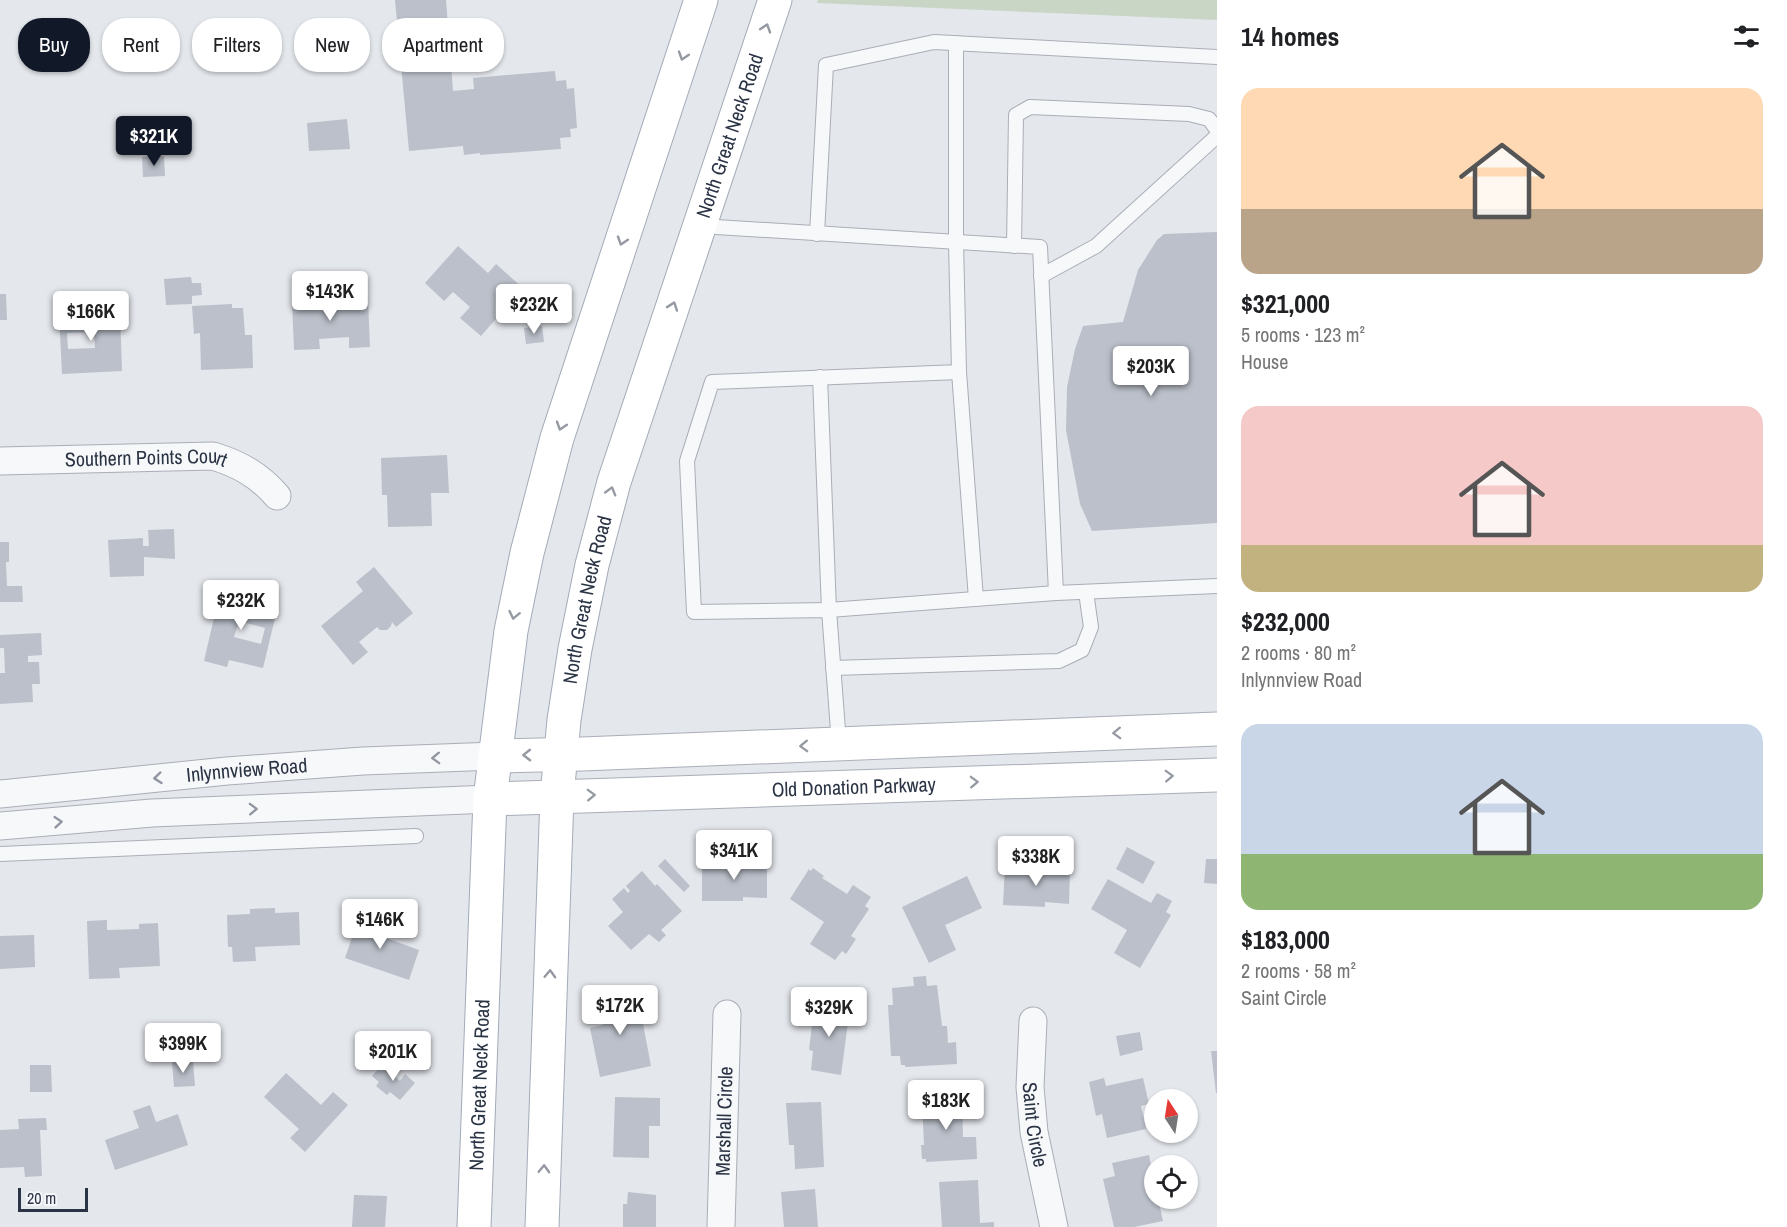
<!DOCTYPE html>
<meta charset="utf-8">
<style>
:root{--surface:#fff;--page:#f6f6f6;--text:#202124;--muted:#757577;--accent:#111827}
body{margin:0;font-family:"Archivo Narrow",sans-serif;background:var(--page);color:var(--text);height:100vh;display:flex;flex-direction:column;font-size:22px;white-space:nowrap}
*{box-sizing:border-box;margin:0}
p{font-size:20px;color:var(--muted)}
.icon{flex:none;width:33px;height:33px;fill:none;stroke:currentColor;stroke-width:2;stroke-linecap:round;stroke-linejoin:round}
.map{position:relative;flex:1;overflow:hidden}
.drawer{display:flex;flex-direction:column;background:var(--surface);width:570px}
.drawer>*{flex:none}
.guide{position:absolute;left:18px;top:18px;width:570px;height:54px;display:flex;gap:12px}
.needle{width:39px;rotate:348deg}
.tools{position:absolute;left:1144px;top:1089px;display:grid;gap:12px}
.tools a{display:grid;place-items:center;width:54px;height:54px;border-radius:50%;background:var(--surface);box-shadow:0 2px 4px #0004;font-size:30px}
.scale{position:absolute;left:18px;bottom:15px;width:70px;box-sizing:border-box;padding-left:6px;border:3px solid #2b3445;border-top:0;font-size:16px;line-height:21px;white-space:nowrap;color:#2b3445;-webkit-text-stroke:4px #f4f6f9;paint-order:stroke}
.price{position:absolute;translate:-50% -51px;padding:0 14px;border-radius:6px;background:#fff;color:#222;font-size:20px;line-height:39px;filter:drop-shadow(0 2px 3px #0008)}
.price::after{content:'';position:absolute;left:50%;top:36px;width:18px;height:14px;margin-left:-9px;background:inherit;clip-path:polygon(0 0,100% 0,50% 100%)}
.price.active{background:var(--accent);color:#fff}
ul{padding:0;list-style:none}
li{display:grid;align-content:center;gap:12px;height:318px;padding:0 24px}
li span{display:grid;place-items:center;height:186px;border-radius:18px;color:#555}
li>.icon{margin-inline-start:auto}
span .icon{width:108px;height:108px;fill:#fffc;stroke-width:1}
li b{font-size:26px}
h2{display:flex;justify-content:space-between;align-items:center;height:72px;padding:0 24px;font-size:26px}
.pill{padding:0 21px;border-radius:24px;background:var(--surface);box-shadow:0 2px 4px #0004;font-size:21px;line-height:54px}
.pill.active{background:var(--accent);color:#fff}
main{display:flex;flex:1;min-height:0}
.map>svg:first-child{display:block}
.green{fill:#c9d6c5}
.building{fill:#bbc0ca;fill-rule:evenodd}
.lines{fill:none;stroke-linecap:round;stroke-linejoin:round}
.lane-casing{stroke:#a9aeb7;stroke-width:16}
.street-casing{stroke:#a9aeb7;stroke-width:29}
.secondary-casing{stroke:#a9aeb7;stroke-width:35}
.primary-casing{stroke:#a3abb8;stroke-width:35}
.lane{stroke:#f7f8fa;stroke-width:14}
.street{stroke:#f7f8fa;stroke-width:27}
.secondary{stroke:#fff;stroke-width:33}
.primary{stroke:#fff;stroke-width:33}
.oneway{stroke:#959aa2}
.oneway2{stroke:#9196a0}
.labels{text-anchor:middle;stroke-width:4.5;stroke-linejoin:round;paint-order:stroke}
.street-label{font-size:20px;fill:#2b3445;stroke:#f4f6f9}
</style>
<main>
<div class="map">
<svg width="1217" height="1227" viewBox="0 0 1217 1227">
<rect width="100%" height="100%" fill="#e4e7ec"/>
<!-- green -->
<path class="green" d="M818 0H1217V20L817 3Z"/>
<!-- building -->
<g class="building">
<path d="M395 0H446L453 91 474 89 473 78 555 71 556 81 566 80 567 89 574 88 577 128 570 129 571 137 560 138 561 149 480 155V153L464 155 463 146 409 151Z"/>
<path d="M347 119 350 149 309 151 307 123Z"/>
<path d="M164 156 165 176 143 177 142 157Z"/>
<path d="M1217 232V523L1092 531 1080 504 1066 430 1067 387 1075 349 1083 326 1123 322 1138 270 1157 240 1164 234Z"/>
<path d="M458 246 488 273 496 264 523 288 481 336 460 318 470 307 453 292 444 301 425 283Z"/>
<path d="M191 277 192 283H201L202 295 192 296V304L166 305 164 279Z"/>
<path d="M316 291H322L327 296V300L368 298 370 347 349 348V337L319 339 320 349 294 350 292 301 311 300Z"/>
<path d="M0 294H6L7 320H0Z"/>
<path d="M232 304V308H243L245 335H252L253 368 201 370 200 333 194 334 192 306Z"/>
<path d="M120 310 122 371 62 374 59 312ZM94 332 95 348 68 349 67 333Z"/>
<path d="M542 326 544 342 526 344 524 328Z"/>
<path d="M447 455 449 493H431L432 526 388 527 387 495H382L381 458Z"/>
<path d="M174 529 175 559 144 557V576L110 577 108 540 143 538V546H149L148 530Z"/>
<path d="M0 542H9V562H6L7 586H22L23 602H0Z"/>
<path d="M374 567 413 613 396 627 392 622 391 626 387 630H380L377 627 359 642 368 652 353 665 321 626 363 591 356 582Z"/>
<path d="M220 592 278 606 263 668 229 660 227 667 204 661ZM239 621 265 628 261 644 234 637Z"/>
<path d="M41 633 42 655 28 656V662H39L40 684H32L33 702 0 704V673H5L4 648H0V635Z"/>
<path d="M1127 847 1155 862 1143 884 1116 869Z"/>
<path d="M665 859 690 886 684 892 658 866Z"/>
<path d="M1206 859H1217V884L1204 883Z"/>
<path d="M702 861 767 862V898L743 897V901H702Z"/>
<path d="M1005 866 1070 870 1069 904 1045 902V907L1003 905Z"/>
<path d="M813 868 824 876 822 878 847 894 853 885 871 897 865 906 869 909 851 936 856 939 846 954 842 951 835 960 810 944 824 922 790 899 809 869 811 871Z"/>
<path d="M642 871 655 886 657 884 682 911 661 930 666 935 659 942 649 934 631 950 608 926 623 912 612 899 624 888 628 893 630 891 626 886Z"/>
<path d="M967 876 982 908 945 925 956 950 929 963 902 907Z"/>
<path d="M1108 879 1151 903 1157 893 1172 901 1166 912 1171 915 1140 968 1114 953 1127 930 1091 909Z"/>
<path d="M275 908V913L299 912 300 945 255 947 256 961 233 962 232 947H228L227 915 250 914V909Z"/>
<path d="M360 914 380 921 375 934 419 950 409 980 345 958Z"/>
<path d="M107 920V930L139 929V924L158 923 160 966 119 968 120 978 89 979 87 921Z"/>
<path d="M34 935 35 967 0 969V936Z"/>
<path d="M926 976 927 986 937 985 942 1026H947L948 1043 956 1042 957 1064 905 1067V1065H901L900 1056H891L888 1005H893L892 988 914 986 913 977Z"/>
<path d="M633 990 638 1013H641L651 1066 600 1077 590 1028 603 1025 597 998Z"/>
<path d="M820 1002 850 1007 841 1075 811 1070 813 1051 809 1050 812 1025H816Z"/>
<path d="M1140 1032 1143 1050 1120 1056 1116 1036Z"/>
<path d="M1211 1051H1217V1093H1216Z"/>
<path d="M193 1061 195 1086 174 1087 172 1062Z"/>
<path d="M30 1065H51L52 1092H30Z"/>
<path d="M381 1066 387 1071 392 1066 398 1070 394 1075 400 1081 405 1074 415 1083 400 1100 390 1092 387 1095 376 1086 379 1082 372 1076Z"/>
<path d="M286 1073 321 1105 333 1092 348 1105 305 1152 290 1138 299 1129 264 1097Z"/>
<path d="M1104 1078 1106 1086 1143 1078 1149 1104 1141 1106 1146 1129 1107 1138 1102 1114 1096 1116 1089 1082Z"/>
<path d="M962 1096 963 1137H976L977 1159 926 1162V1159H922L921 1145H924L922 1098Z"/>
<path d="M615 1097 660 1098V1126H649V1158L613 1157Z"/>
<path d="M821 1102 824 1167 795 1169 794 1145H789L786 1103Z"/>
<path d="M150 1105 156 1122 178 1114 188 1145 115 1170 105 1140 139 1128 133 1111Z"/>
<path d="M46 1118 47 1130H40L42 1176 25 1177 24 1167 0 1168V1130L19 1129 18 1119Z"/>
<path d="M1149 1155 1152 1171H1154L1155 1174V1198H1158L1163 1221 1134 1227H1114L1103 1179 1115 1176 1112 1163Z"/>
<path d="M978 1180 980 1223 994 1222V1227H942L939 1182Z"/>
<path d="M815 1189 818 1227H784L781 1192Z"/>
<path d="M628 1192 656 1195V1227H623V1204H627Z"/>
<path d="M354 1195 387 1196 385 1227H352Z"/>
</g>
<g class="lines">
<!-- lane casing -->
<g class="lane-casing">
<g id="lane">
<path d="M700 226 1040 247 1056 593 1217 586"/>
<path d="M817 234 826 65 934 42 1217 57"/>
<path d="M1014 246 1016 115 1030 107 1189 114 1209 119 1217 130"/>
<path d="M1041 276 1096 246 1217 136"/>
<path d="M959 372 976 599"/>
<path d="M820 377 829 610 1056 593"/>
<path d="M833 668 1059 661 1082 650 1091 627 1086 592"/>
<path d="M839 744 829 610 694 612 687 461 712 382 959 372 956 242V43"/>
<path d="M0 854 416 836"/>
</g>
</g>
<!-- street casing -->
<g class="street-casing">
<g id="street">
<path id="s1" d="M0 461 213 456C239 464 259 475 277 496"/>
<path id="s2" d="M0 794 227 771 363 761 495 756"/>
<path d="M0 826 152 813 490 799"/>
<path id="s3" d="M1033 1021 1030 1087 1034 1132 1054 1227"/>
<path id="s4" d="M721 1227 727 1014"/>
</g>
</g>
<!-- secondary casing -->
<g class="secondary-casing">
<g id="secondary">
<path d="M495 756 582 754 1217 729"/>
<path id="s5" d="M490 799 1217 775"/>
</g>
</g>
<!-- primary casing -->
<g class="primary-casing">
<g id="primary">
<path id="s6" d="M474 1227 490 799 511 631 527 553 557 438 701 0"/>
<path id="s7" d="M542 1227 557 796 564 720 575 649 592 565 614 482 775 0"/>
</g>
</g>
<!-- lane -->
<use href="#lane" class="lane"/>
<!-- street -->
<use href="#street" class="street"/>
<!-- secondary -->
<use href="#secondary" class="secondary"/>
<!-- primary -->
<use href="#primary" class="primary"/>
</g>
<!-- one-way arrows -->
<defs><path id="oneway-chevron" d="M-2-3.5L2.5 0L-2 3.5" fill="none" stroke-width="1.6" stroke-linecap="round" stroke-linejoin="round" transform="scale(1.5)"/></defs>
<g class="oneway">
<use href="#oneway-chevron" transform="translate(766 28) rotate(-72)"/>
<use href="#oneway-chevron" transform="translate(683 56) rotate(108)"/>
<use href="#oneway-chevron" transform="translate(622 241) rotate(108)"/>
<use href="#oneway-chevron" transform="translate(673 306) rotate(-71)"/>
<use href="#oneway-chevron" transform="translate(561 426) rotate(108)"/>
<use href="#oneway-chevron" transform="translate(611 491) rotate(-74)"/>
<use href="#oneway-chevron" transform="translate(514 615) rotate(102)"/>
<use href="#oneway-chevron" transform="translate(1117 733) rotate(178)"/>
<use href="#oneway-chevron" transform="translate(804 746) rotate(178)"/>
<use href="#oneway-chevron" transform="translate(527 755) rotate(179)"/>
<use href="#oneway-chevron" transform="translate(1169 776) rotate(-2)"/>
<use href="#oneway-chevron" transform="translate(974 782) rotate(-2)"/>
<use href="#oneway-chevron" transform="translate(591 795) rotate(-2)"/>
<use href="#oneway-chevron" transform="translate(550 974) rotate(-88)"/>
<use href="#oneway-chevron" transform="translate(544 1169) rotate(-88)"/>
</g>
<g class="oneway2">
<use href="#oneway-chevron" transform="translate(436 758) rotate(178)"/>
<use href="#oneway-chevron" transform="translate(158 778) rotate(174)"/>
<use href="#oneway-chevron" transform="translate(253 809) rotate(-2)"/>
<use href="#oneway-chevron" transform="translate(58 822) rotate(-5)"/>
</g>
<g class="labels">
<!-- street labels -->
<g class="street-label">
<text dy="7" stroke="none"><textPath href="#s7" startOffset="1116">North Great Neck Road</textPath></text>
<text dy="7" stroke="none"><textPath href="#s1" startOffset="146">Southern Points Court</textPath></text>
<text dy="7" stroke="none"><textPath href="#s7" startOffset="630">North Great Neck Road</textPath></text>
<text dy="7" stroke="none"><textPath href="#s2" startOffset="248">Inlynnview Road</textPath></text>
<text dy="7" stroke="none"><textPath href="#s5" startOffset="364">Old Donation Parkway</textPath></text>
<text dy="7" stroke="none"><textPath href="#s6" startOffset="142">North Great Neck Road</textPath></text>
<text dy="7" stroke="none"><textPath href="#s4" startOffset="106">Marshall Circle</textPath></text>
<text dy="7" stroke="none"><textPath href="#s3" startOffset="104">Saint Circle</textPath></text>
</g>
</g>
</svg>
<div class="tools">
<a><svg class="needle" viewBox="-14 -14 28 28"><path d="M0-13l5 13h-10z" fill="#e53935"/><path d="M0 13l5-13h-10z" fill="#757577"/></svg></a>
<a><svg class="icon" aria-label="locate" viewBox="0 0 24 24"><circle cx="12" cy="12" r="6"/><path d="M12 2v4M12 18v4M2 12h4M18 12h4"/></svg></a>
</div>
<div class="scale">20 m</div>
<b class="price active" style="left:154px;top:167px">$321K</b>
<b class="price" style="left:330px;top:322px">$143K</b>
<b class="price" style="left:534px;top:335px">$232K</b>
<b class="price" style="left:91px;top:342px">$166K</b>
<b class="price" style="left:1151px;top:397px">$203K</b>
<b class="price" style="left:241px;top:631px">$232K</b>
<b class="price" style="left:734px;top:881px">$341K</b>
<b class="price" style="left:1036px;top:887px">$338K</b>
<b class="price" style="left:380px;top:950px">$146K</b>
<b class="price" style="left:620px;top:1036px">$172K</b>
<b class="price" style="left:829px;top:1038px">$329K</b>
<b class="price" style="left:183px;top:1074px">$399K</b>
<b class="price" style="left:393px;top:1082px">$201K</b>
<b class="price" style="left:946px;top:1131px">$183K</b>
<div class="guide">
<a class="pill active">Buy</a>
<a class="pill">Rent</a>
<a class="pill">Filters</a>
<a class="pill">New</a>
<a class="pill">Apartment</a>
</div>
</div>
<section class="drawer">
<h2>14 homes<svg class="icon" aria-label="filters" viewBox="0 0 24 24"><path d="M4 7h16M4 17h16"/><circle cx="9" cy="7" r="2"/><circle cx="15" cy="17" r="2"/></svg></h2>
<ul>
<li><span style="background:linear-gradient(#ffd9b3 65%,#b9a48a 0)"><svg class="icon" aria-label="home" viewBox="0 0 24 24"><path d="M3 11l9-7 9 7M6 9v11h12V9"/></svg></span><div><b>$321,000</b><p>5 rooms · 123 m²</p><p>House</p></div></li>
<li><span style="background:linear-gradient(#f6c9c9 75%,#c2b280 0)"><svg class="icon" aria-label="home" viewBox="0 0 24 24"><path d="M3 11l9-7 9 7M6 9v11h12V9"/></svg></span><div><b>$232,000</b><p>2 rooms · 80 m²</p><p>Inlynnview Road</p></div></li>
<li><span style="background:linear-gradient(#c9d6e8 70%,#8fb573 0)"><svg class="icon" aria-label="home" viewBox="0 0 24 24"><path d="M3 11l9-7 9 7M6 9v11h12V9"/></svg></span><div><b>$183,000</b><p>2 rooms · 58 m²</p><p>Saint Circle</p></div></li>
</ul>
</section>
</main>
